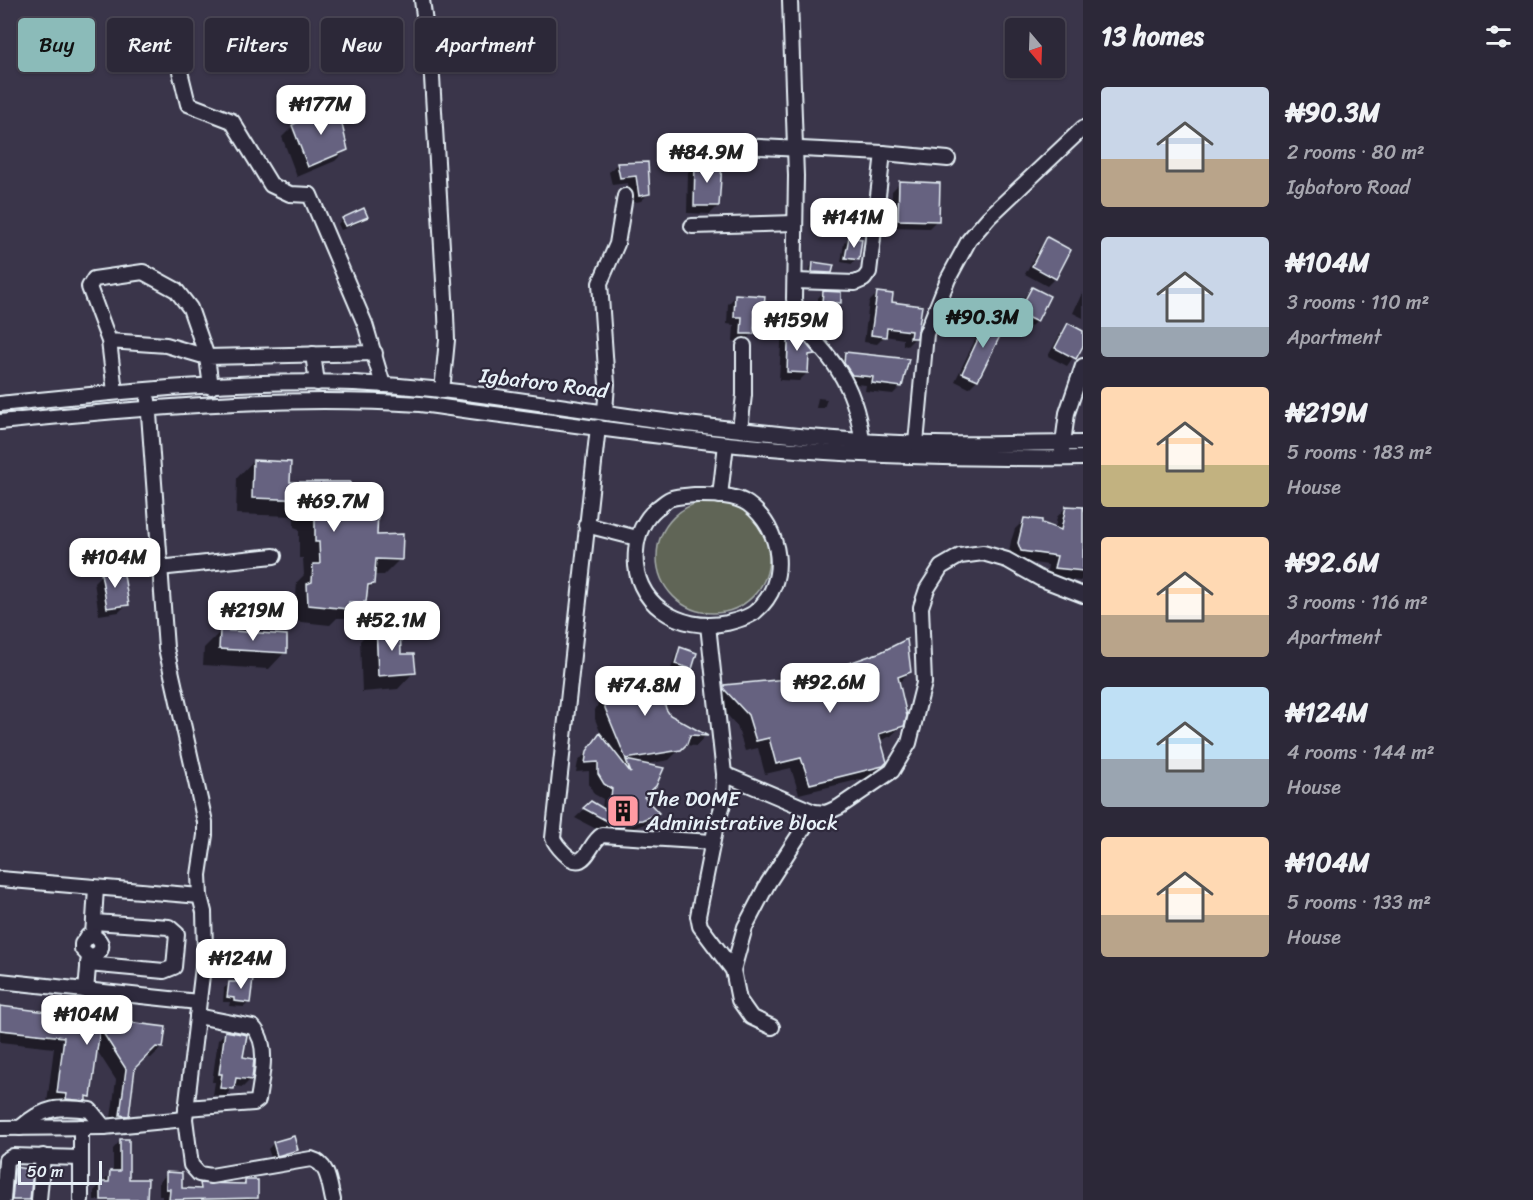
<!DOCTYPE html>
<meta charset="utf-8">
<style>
:root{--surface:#2c2838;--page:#383443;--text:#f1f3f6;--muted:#a6a6ae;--line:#484453;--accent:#8bbbb9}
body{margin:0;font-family:Sriracha,sans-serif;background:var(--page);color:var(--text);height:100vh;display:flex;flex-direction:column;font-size:22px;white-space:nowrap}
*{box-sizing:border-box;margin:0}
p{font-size:20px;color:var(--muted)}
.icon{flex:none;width:33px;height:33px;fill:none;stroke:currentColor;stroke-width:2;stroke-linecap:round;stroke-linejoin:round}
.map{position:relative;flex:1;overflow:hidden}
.panel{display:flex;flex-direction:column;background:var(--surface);width:450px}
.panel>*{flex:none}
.hud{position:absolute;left:18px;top:18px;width:570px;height:54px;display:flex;gap:12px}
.needle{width:39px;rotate:161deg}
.fabs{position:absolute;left:1005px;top:18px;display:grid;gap:12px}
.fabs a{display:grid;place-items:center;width:60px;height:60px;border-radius:6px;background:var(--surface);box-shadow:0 2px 4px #0004,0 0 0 2px var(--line);font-size:30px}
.scale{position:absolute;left:18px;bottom:15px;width:84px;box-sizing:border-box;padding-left:6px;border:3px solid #e8f1f8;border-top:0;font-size:16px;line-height:21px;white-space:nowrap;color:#e8f1f8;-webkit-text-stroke:4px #2f2a3d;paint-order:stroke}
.price{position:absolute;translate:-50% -51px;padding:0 14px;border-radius:12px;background:#fff;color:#222;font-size:20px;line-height:39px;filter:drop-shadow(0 2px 3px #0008)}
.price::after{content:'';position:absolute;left:50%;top:36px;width:18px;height:14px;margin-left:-9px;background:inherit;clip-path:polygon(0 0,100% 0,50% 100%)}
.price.current{background:var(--accent);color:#111}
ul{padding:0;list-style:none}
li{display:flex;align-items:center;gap:18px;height:150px;padding:0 18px}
li span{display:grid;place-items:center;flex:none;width:168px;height:120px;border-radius:6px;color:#555}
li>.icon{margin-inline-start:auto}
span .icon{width:72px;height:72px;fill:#fffc;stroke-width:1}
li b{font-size:26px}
h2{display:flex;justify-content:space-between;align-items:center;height:72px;padding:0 18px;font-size:26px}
.chip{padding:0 21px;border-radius:6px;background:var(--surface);box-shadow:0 2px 4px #0004,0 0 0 2px var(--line);font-size:21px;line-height:54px}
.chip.current{background:var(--accent);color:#111}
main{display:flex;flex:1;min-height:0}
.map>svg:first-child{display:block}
.green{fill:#616557;stroke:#a4aba8;stroke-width:1.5}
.shadow{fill:#0007}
.building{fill:#666280;stroke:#e8f1f8;stroke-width:1.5}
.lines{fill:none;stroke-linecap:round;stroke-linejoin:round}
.minor-casing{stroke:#e8f1f8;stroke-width:18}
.minor{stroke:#2f2a3d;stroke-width:14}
.labels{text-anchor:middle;stroke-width:4.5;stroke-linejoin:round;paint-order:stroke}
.street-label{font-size:21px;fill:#e8f1f8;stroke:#2f2a3d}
.poi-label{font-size:21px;fill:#e8f1f8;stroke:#2f2a3d;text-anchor:start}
</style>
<main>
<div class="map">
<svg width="1083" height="1200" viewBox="0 0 1083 1200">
<rect width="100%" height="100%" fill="#3a354a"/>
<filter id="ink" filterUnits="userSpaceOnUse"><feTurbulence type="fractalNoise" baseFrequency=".0167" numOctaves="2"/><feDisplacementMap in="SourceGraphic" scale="12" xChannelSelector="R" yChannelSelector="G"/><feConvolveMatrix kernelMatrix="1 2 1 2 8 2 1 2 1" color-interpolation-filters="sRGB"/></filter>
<g filter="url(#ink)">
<!-- green -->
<circle class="green" cx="713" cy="557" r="56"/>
<!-- shadow -->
<g class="shadow">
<path d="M293 126 346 150 335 161 297 177 282 137Z"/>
<path d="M617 164H646L649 193 641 201 631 203 628 183 612 185 609 172Z"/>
<path d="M696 164 718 206 710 214 687 213 688 172Z"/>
<path d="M900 183 937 220 929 228 891 227 892 191Z"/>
<path d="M363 210 367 216 362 221 341 230 338 224 342 219Z"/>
<path d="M849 238 857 259 852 264 841 262 844 243Z"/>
<path d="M1048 239 1055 278 1047 286 1025 274 1040 247Z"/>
<path d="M814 263 830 272 825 278 808 276 809 268Z"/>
<path d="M1032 289 1048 297 1035 322 1027 330 1011 322 1024 297Z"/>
<path d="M1083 291V318L1073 313Z"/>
<path d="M823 292 839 302 834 307H818V298Z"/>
<path d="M877 294 890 303 921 307 915 338 907 346 903 345V339L885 336 877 344 864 342 869 302Z"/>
<path d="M736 296 762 318 745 342 733 341 734 325 727 324 728 304Z"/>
<path d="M789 319 797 335 813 354 808 359 807 373 799 381 779 380 782 326Z"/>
<path d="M989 320 977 380 969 388 955 381 981 328Z"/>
<path d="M1069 325 1083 333V343L1067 366 1048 356 1061 333Z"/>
<path d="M846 354 901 386 893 394 865 391 866 385 844 383 838 362Z"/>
<path d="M818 398 827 399 824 408H816Z"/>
<path d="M253 461 288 484 349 490 369 509 375 536 400 559 384 575H374L373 584 366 591 365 601 348 618H337L330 625 292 621 291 602 296 596 297 582 304 575 303 558H299V529L294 527V516L236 514 237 478Z"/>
<path d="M1066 507 1083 509V578L1080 581 1046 577 1048 565 1012 560 1009 553 1011 541 1015 529 1025 519 1055 529 1057 517Z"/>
<path d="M102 574 127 604 119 612 99 615 94 582Z"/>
<path d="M376 624 414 672 398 689 362 692 360 641Z"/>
<path d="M221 631 285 652 269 669 203 665 204 648Z"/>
<path d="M681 649 690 668 685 674 671 669 676 654Z"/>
<path d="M627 671 663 701 669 716 705 736 696 746 684 745 669 760 642 765 643 797 657 813 647 823 631 829 600 831 575 818 591 803 602 809 603 799 594 794 589 784V771L576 772 578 762 601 734 595 719V710L602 697Z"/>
<path d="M909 672 898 684 903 725 891 736 879 741 885 762 870 777 799 794 791 768 765 774 758 748 745 751 737 726 714 700 724 687Z"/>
<path d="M237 979 249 1002 244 1007 229 1006 230 1002H223L224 988Z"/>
<path d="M0 1008 164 1029 162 1047 151 1058 143 1057 133 1068 127 1115 116 1126H110L116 1080 96 1049 90 1096 79 1107 47 1103 54 1048 0 1042Z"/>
<path d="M226 1032 251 1079 243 1087 233 1086 225 1097 213 1095 215 1082H212L218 1040Z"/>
<path d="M293 1138 296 1149 291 1154 272 1160 268 1149 273 1144Z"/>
<path d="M120 1141 128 1180 145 1200H94V1191L113 1172V1149Z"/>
<path d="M15 1169 28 1200H2L4 1180Z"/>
<path d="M167 1174 180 1189 196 1190 201 1185 242 1186 245 1182 257 1197 254 1200H162V1196H159V1182Z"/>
</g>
<!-- building -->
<g class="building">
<path d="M337 103 348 150 308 167 292 125Z"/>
<path d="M648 162 650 194 639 196 636 176 620 178 617 163Z"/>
<path d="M695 163 722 164 719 206H694Z"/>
<path d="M899 181 940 183 939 221 898 220Z"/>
<path d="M364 208 368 217 346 226 342 218Z"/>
<path d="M849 237 862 239 859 260 845 258Z"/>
<path d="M1047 237 1071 250 1056 279 1032 266Z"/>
<path d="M813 262 834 265 832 273 812 272Z"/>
<path d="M1032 287 1050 296 1037 322 1018 313Z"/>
<path d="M823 291 841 292V303L822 302Z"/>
<path d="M877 292 893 294 892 302 922 306 917 338H910L911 331 887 328 886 337 871 335Z"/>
<path d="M735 294 765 296 763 319 755 318 754 334H741L742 317H734Z"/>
<path d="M789 317 798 334 815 354 809 355 808 373 787 372Z"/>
<path d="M988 318 1005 326 978 380 962 373Z"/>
<path d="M1068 323 1083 331V346L1076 359 1055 348Z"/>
<path d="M845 352 909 359 902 387 872 383 873 377 852 375 844 363Z"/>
<path d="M253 460 291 462 290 482H350V489L371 490 370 508H378L377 535 403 534 402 560 376 559 374 584 368 585 366 602H349L348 609 308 605 307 584 312 582 313 564H320L319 542H315V513L310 511V500L252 498Z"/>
<path d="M1066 506 1083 507V571L1054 568 1057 556 1021 551 1018 543 1024 518 1042 520V523L1061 530Z"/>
<path d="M123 569 129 605 107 608 101 573Z"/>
<path d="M376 623H400L401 654H414L416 673 378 676Z"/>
<path d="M220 630 287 635V653L219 649Z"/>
<path d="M907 639 911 672 898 677 907 716 904 726 879 734 887 762 883 766 810 784 801 758 776 764 769 738 756 741 748 715 724 689V685L798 678 829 670 881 652Z"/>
<path d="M680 647 697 653 692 669 675 664Z"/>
<path d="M627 669 656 677 663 685 667 697 664 701 666 709 670 715 708 736 690 735 687 744 681 750 626 759 605 708V698L613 684 627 676Z"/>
<path d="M600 733 631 773 626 760 664 768 656 786 644 797 659 813 642 820 625 822 623 827H620L611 826 609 822 583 808 591 801 609 812 612 789 604 784 598 774V762L585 763 587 751Z"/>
<path d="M237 977 253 979 250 1003 234 1001V998L227 997 229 982H236Z"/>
<path d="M0 1006 166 1027 163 1048 156 1047 135 1068 129 1116 120 1115 126 1069 100 1028 91 1097 86 1096V1101L66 1099 67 1094 57 1093 64 1037 0 1030Z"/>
<path d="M225 1031 247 1035 243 1057 254 1059 252 1080 236 1078 234 1089 220 1088 222 1074H219Z"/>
<path d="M294 1136 298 1150 277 1156 273 1142Z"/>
<path d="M120 1139H129V1179H148L147 1200H101V1182H109L110 1171H120Z"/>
<path d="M15 1167 33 1170 30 1200H12Z"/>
<path d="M166 1172 182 1173V1188L201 1189 200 1183 245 1184V1180H258V1198L169 1200 170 1189H166Z"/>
</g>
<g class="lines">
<!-- minor casing -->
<g class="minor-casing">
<g id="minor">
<path d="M422 0 432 77 446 315 447 340 442 391"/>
<path d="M790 0 796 176 794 299C799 333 822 343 838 370 852 391 859 415 862 440"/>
<path d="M177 59 188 104 232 121 271 185 290 194 310 195 365 324 383 385"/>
<path d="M677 143 883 153 948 159"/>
<path d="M692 226 795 223"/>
<path d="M795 281 855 283 864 279 869 272 883 153"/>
<path d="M109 341 166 345 207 357 190 308 176 290 143 272 94 279 89 287 109 341 115 392"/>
<path d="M313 354 317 383"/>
<path d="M211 387 207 357 375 353"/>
<path d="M148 400 166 648 205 822V835L199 875 200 896 204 912 205 950 185 1119 191 1165 199 1174 211 1176 311 1159C329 1164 329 1184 333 1200"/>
<path d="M0 404C117 392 237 379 354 383 469 388 582 412 696 425 775 434 856 443 935 444 985 445 1034 443 1083 443"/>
<path d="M605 411 607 384 600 283 617 244 625 196"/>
<path d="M0 422C140 408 280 395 420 404 526 418 631 434 737 445 852 456 967 459 1083 458"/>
<path d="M598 427 553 838C555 844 559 848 564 853 586 875 588 843 602 835L712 842"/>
<path d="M740 429 744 395V346"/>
<path d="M916 443 926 334 948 279 969 240 989 217 1083 128"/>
<path d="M1062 451 1067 413 1083 366"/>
<path d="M695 495C711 495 734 494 748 504 782 529 790 582 756 611 750 617 735 621 727 623 680 633 631 603 636 551 637 535 644 519 657 508 662 505 667 499 672 498 679 496 687 496 695 495Z"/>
<path d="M720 496 726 444"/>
<path d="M586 525 637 538"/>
<path d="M159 568 274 556"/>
<path d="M708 625 724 774 723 804 715 830 698 916 700 926 733 970 739 1000 751 1017 772 1027"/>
<path d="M724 774 814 812 826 813 839 807 892 771 909 743 924 683 921 607 927 589 941 567 960 556 983 553 1007 560 1039 578 1083 595"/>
<path d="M0 879 200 896"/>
<path d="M93 936 96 888"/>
<path d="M89 956C103 955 106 942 93 936"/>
<path d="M89 956 82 949V944L88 936H93"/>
<path d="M88 964 164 971 174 967 177 934 169 927 94 922"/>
<path d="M733 970 745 927 768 883 814 812"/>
<path d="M0 981 198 1002"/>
<path d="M86 991 89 956"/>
<path d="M186 1108 254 1103 258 1100C261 1079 270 1044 253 1027L197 1016"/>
<path d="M81 1127V1200"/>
<path d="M0 1128 104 1127 185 1119"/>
<path d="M20 1128C44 1107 58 1106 90 1110L104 1127"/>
<path d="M3 1200 6 1160 13 1156 81 1158"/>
<path d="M39 1200 43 1156"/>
</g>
</g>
<!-- minor -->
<use href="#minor" class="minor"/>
</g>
</g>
<!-- icons -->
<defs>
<g id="building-square" transform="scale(1.725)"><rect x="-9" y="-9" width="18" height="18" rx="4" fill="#ff9aa2" stroke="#2f2a3d"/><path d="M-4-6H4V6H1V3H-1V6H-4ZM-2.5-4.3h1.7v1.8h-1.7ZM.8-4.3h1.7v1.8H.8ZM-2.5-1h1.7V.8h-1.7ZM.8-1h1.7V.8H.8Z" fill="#111"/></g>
</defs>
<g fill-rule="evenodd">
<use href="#building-square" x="623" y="811"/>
</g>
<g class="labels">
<!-- street labels -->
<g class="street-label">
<text transform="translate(544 383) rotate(7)" y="7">Igbatoro Road</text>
</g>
<!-- poi labels -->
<g class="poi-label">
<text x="646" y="806">The DOME<tspan x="646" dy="24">Administrative block</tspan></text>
</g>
</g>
</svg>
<div class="fabs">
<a><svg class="needle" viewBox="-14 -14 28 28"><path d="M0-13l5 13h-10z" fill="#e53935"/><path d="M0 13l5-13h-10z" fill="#a6a6ae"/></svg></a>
</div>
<div class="scale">50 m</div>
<b class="price" style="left:321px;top:136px">₦177M</b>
<b class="price" style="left:707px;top:184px">₦84.9M</b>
<b class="price" style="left:854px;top:249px">₦141M</b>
<b class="price current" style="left:983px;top:349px">₦90.3M</b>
<b class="price" style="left:797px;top:352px">₦159M</b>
<b class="price" style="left:334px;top:533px">₦69.7M</b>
<b class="price" style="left:115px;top:589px">₦104M</b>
<b class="price" style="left:253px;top:642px">₦219M</b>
<b class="price" style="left:392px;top:652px">₦52.1M</b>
<b class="price" style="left:830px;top:714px">₦92.6M</b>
<b class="price" style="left:645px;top:717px">₦74.8M</b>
<b class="price" style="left:241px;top:990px">₦124M</b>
<b class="price" style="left:87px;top:1046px">₦104M</b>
<div class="hud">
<a class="chip current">Buy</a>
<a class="chip">Rent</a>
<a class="chip">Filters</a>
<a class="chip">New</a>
<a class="chip">Apartment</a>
</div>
</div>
<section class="panel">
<h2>13 homes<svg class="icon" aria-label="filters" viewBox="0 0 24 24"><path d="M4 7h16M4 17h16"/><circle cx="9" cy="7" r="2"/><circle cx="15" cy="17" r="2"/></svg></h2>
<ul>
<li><span style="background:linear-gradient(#c9d6e8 60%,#b9a48a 0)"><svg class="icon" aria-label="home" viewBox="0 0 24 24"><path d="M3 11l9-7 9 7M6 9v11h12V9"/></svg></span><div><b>₦90.3M</b><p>2 rooms · 80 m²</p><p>Igbatoro Road</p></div></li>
<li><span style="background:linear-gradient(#c9d6e8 75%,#9aa5b1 0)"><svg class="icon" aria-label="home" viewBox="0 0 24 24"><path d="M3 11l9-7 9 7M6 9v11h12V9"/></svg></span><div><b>₦104M</b><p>3 rooms · 110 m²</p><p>Apartment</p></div></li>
<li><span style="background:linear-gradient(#ffd9b3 65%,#c2b280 0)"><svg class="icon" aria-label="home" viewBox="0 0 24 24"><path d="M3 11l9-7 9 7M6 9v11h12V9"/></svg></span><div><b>₦219M</b><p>5 rooms · 183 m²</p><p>House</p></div></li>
<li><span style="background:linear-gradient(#ffd9b3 65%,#b9a48a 0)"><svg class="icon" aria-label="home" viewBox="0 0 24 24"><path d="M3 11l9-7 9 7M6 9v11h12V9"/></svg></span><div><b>₦92.6M</b><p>3 rooms · 116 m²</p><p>Apartment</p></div></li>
<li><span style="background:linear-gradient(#bfe0f5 60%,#9aa5b1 0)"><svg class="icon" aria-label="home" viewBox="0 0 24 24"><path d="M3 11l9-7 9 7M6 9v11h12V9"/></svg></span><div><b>₦124M</b><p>4 rooms · 144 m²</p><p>House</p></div></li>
<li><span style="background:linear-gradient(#ffd9b3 65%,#b9a48a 0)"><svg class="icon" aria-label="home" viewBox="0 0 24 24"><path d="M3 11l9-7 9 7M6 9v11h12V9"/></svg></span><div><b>₦104M</b><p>5 rooms · 133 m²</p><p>House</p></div></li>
</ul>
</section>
</main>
